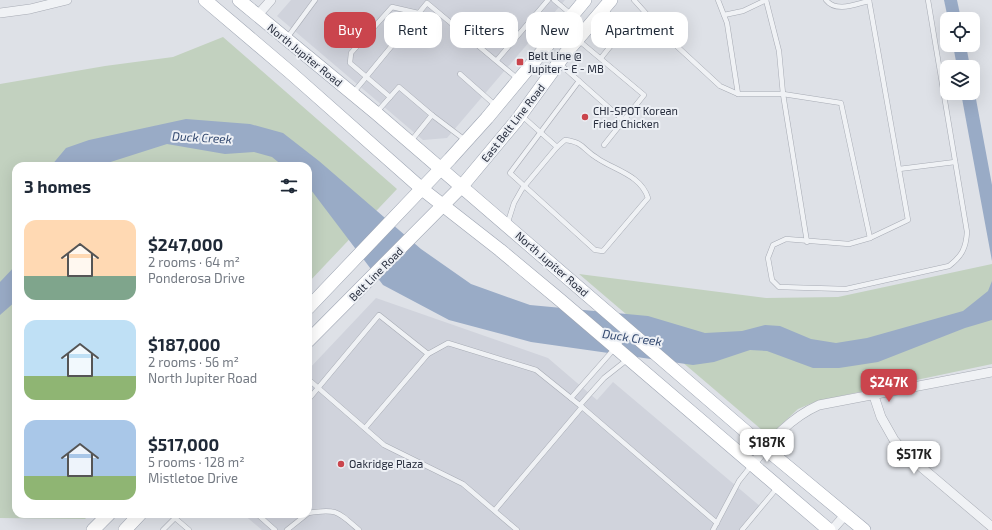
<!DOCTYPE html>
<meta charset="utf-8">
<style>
:root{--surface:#fff;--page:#f6f6f7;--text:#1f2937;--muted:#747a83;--accent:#ca454d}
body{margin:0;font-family:"Exo 2",sans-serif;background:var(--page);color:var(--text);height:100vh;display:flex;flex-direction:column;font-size:15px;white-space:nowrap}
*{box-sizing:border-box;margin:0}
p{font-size:13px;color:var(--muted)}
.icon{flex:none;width:22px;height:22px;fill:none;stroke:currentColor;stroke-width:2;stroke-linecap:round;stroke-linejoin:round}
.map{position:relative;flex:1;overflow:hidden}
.panel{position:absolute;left:12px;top:162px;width:300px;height:356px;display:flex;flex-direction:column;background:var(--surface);border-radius:12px;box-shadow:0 4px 16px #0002}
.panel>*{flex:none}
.guide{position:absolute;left:324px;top:12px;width:380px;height:36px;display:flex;gap:8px}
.tools{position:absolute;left:940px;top:12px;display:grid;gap:8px}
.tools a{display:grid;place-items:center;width:40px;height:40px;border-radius:8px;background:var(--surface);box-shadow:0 4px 16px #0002;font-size:20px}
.price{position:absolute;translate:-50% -34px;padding:0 9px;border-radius:8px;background:#fff;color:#222;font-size:13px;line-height:26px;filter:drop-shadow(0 1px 2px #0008)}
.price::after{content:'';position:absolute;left:50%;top:24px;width:12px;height:9px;margin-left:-6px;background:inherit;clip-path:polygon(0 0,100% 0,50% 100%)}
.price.active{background:var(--accent);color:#fff}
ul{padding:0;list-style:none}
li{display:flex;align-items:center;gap:12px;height:100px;padding:0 12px}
li span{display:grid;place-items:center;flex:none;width:112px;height:80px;border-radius:12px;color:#555}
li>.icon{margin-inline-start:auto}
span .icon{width:48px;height:48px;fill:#fffc;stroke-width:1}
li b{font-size:17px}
h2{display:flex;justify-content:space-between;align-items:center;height:48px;padding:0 12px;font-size:17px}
.tag{padding:0 14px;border-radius:12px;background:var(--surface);box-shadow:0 4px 16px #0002;font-size:14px;line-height:36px}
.tag.active{background:var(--accent);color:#fff}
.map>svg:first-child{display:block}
.built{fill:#d0d3dc}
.green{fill:#c2d1bf}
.water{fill:#99abc6}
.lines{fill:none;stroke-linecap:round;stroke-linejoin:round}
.lane-casing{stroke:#a7abb4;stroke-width:5.5}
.street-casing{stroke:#a7abb4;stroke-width:10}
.primary-casing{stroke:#9da4b2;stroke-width:14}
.lane{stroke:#f0f2f5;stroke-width:4.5}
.street{stroke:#f0f2f5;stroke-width:9}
.primary{stroke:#fff;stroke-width:13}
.poi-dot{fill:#ca454d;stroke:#edf0f5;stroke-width:1.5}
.labels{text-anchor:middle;stroke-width:4;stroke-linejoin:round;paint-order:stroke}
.street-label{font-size:11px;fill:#272d3d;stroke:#edf0f5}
.poi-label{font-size:11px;fill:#272d3d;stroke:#edf0f5;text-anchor:start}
.water-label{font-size:12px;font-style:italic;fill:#334970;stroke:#edf0f5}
</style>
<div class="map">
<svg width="992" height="530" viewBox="0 0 992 530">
<rect width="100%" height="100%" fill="#dee1e7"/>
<!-- built -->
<g class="built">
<path d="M291 0H565L447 138 423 140 277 16Z"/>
<path d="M376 298 548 358 597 400 613 382 761 507 741 530H262L243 514H308V370Z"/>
</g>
<!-- green -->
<g class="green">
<path d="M223 37 397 189 308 283V166H16V514H90L85 519 0 518V84L105 66 173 57Z"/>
<path d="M992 264V364L817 401 798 409 769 436 579 274 766 298 838 297Z"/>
</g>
<!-- water -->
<g class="water">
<path d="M944 0H957L961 19H948Z"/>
<path d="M953 45H966L970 67H957Z"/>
<path d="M973 83 992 185V261L961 93H973Z"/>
<path d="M186 119 250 124 283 133 319 161 421 249 471 284 530 305 648 316 705 333 742 331 765 325 780 326 811 339 836 343 867 338 963 311 988 291 992 281V320L965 328 878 362 839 368H813L767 351 750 350 714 362 693 365 531 342 449 320 383 285 308 186V166H283L272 157 254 152 225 154 167 144 98 166H51L66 148 89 140Z"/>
<path d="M16 265V301L0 315V282Z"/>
</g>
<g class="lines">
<!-- lane casing -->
<g class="lane-casing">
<g id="lane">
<path d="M554 0 572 15 577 39 644 95 604 145"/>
<path d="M634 0 669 39 720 86 738 94H783L841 103 870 238"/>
<path d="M718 0 727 23 738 94"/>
<path d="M766 0 779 51 783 94 807 242"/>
<path d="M826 0C836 13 856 4 869 1"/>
<path d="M869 0 908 220 870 238 849 244 786 239 773 245 768 258 772 280 779 287 846 289 949 266C962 256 966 248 967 232L928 0"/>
<path d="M724 15 743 11 766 0"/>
<path d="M287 38 315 0"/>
<path d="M601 58 625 28 605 10"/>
<path d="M497 60 548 0"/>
<path d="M560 64 579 81"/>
<path d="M460 74 495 105"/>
<path d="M353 93 427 3 518 79"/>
<path d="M390 97 350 63 351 53 392 7 418 13"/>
<path d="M376 113 399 87 432 115"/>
<path d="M411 141 432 115 465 140"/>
<path d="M557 147 565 140C584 142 583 150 597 158 614 170 641 175 648 198L603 251 595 250 510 173 579 81 624 121"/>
<path d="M899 169 955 162"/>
<path d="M507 225 514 203 522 189 557 147 522 116"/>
<path d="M308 379 384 445 463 484 517 530"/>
<path d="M571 398 629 332"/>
<path d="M308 400 379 315 428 354 448 343 536 370 582 407 717 523"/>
<path d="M580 405 604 378 628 359"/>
<path d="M365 428 428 354"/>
<path d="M495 510 582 407"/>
<path d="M308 513C337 508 338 512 359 530"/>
<path d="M257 514 275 530"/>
<path d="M175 518 189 530"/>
<path d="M163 530 179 514"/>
<path d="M287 530 307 514"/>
<path d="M713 530 739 481 751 466"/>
<path d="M742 530 777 488"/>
</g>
</g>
<!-- street casing -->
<g class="street-casing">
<g id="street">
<path d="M0 13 30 9 67 0"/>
<path d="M257 16 271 0"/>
<path d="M874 396 881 417 894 440 907 455 992 527"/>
<path d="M752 465C771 440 790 418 819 405L992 372"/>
<path d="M832 530 845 515"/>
</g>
</g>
<!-- primary casing -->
<g class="primary-casing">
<g id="primary">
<path d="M205 0 291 73 422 189 500 250 560 300 829 530"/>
<path d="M239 0 376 113 765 448 864 530"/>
<path d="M308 308 450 159 487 118 585 0"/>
<path d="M308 341 462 186 517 120 565 54 611 0"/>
<path d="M93 530 109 514"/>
<path d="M125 530 140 514"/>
</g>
</g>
<!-- lane -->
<use href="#lane" class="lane"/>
<!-- street -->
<use href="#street" class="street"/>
<!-- primary -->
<use href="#primary" class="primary"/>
</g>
<!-- markers -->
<g class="poi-dot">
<rect x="516" y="58" width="8" height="8" rx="2"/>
<circle cx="585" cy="117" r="4"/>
<circle cx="341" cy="464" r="4"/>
</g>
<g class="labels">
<!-- street labels -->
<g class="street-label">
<text transform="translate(305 55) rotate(39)" y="4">North Jupiter Road</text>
<text transform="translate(513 123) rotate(-52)" y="4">East Belt Line Road</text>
<text transform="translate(552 264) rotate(41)" y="4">North Jupiter Road</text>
<text transform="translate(376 274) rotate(-45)" y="4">Belt Line Road</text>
</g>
<!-- poi labels -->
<g class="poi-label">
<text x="528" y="60">Belt Line @<tspan x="528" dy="13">Jupiter - E - MB</tspan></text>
<text x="593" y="115">CHI-SPOT Korean<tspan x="593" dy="13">Fried Chicken</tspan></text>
<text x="349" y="468">Oakridge Plaza</text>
</g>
<!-- water labels -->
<g class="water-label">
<text transform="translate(202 138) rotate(3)" y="4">Duck Creek</text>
<text transform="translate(632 338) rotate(8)" y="4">Duck Creek</text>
</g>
</g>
</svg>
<div class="tools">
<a><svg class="icon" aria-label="locate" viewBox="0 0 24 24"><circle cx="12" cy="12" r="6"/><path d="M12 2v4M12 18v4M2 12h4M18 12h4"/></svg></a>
<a><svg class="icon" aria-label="layers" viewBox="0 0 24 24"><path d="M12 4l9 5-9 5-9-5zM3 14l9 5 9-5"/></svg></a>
</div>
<b class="price active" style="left:889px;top:403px">$247K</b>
<b class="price" style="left:767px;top:463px">$187K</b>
<b class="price" style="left:914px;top:475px">$517K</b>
<div class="guide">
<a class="tag active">Buy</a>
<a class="tag">Rent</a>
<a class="tag">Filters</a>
<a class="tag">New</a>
<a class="tag">Apartment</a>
</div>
<section class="panel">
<h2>3 homes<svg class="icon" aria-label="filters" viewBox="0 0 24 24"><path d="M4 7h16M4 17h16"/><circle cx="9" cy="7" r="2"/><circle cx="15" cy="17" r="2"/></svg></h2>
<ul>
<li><span style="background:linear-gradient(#ffd9b3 70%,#7fa58c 0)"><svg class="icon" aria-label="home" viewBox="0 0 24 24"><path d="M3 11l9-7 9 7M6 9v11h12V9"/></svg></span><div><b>$247,000</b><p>2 rooms · 64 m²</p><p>Ponderosa Drive</p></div></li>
<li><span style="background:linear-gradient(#bfe0f5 70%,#8fb573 0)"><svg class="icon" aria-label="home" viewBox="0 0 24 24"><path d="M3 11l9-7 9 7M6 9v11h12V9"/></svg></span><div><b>$187,000</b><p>2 rooms · 56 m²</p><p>North Jupiter Road</p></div></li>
<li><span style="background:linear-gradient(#a9c7e8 70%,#8fb573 0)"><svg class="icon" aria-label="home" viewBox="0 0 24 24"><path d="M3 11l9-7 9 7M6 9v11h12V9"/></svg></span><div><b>$517,000</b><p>5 rooms · 128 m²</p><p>Mistletoe Drive</p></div></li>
</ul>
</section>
</div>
